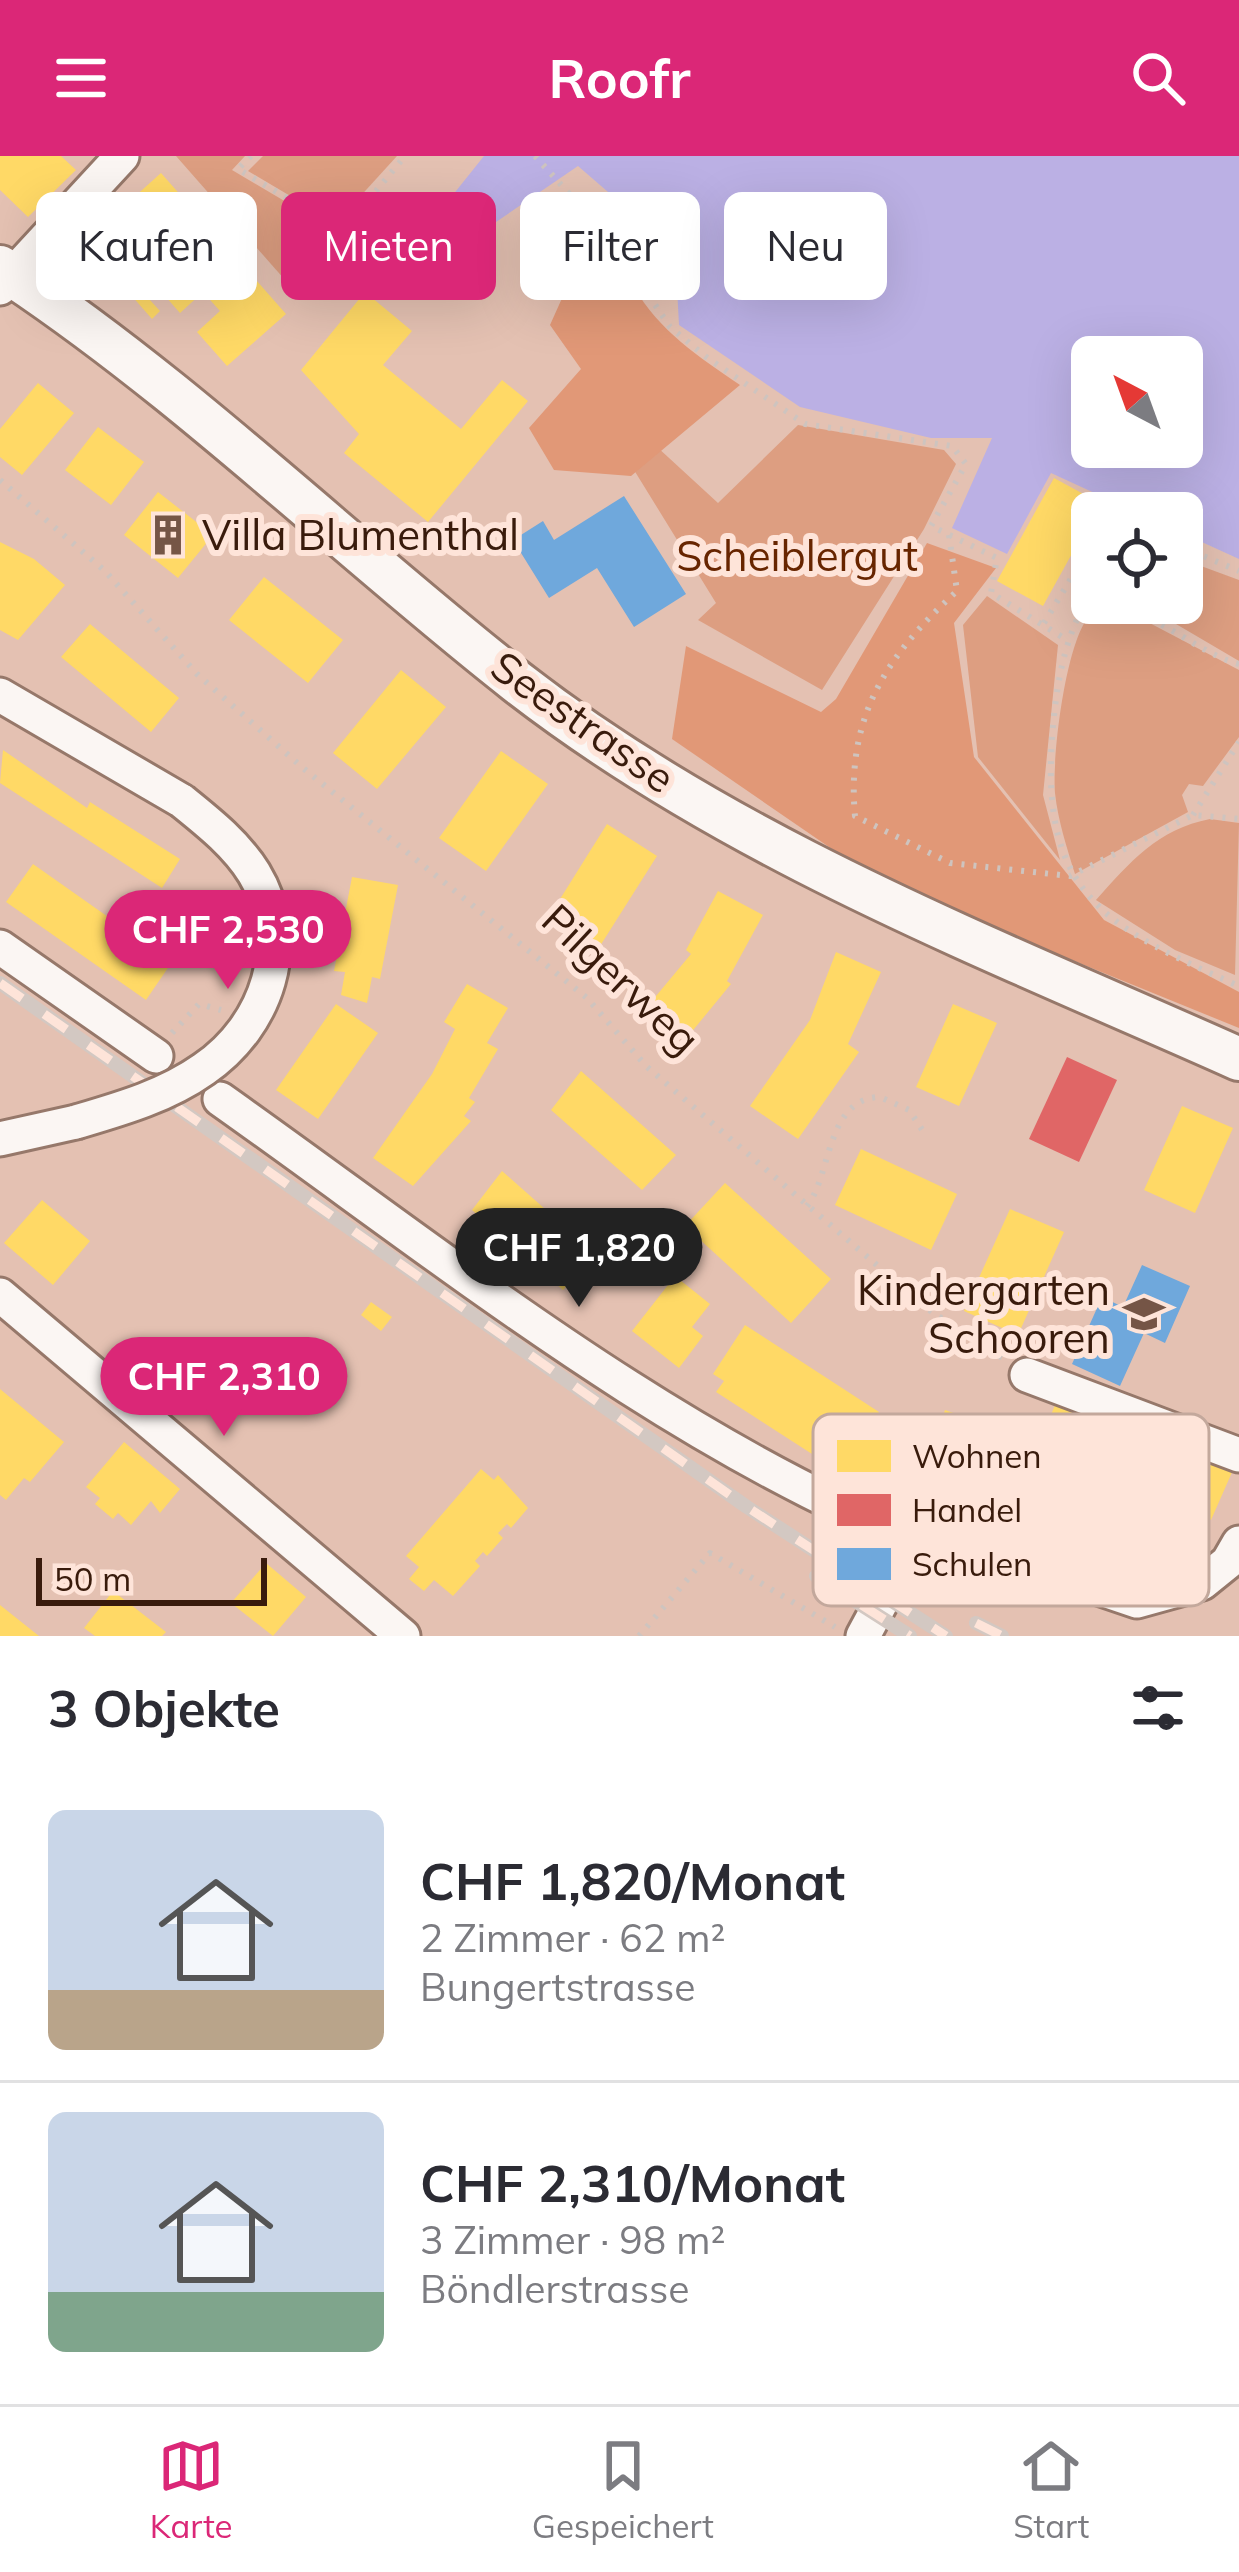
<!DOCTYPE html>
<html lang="de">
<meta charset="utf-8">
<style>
:root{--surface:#fff;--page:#f7f7f7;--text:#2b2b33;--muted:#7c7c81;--line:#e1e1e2;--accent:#db2777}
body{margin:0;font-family:Mulish,sans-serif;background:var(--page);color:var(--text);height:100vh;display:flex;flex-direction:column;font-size:45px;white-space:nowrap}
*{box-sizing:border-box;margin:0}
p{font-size:39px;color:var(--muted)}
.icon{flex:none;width:66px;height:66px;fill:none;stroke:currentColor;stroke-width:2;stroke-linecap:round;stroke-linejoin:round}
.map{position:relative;height:1480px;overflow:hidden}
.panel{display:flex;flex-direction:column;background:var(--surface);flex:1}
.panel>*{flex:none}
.guide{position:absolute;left:36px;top:36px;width:1167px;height:108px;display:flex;gap:24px}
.needle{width:78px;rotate:319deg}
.controls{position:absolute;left:1071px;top:180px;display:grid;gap:24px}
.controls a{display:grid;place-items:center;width:132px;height:132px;border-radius:18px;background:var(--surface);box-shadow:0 12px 48px #0002;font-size:60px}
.scale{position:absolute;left:36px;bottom:30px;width:231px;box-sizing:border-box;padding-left:12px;border:6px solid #391b0c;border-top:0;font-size:33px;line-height:42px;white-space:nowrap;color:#391b0c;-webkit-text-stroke:9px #fee4d9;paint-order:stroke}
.price{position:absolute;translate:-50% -102px;padding:0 27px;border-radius:42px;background:var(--accent);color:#fff;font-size:39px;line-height:78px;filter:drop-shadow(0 3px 6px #0008)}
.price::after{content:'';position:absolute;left:50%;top:72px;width:36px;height:27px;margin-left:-18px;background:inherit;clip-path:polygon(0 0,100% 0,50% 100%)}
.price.on{background:#222;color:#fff}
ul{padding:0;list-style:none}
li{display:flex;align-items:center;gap:36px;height:300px;padding:0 48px}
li+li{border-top:3px solid var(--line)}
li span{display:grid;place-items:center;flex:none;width:336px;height:240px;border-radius:18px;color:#555}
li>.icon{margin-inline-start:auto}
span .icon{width:144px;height:144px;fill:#fffc;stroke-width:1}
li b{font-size:51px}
h2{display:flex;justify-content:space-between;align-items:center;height:144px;padding:0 48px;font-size:51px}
.pill{padding:0 42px;border-radius:18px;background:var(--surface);box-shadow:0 12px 48px #0002;font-size:42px;line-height:108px}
.pill.on{background:var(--accent);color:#fff}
header{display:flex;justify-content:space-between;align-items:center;height:156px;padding:0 48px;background:var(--accent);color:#fff;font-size:54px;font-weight:700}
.dock{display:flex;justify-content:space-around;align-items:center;height:168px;border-top:3px solid var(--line);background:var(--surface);font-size:33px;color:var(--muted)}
.dock a{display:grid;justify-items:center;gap:6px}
.dock .on{color:var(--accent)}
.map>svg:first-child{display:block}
.green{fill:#dd9e81}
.forest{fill:#e19877}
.water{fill:#bbb0e4;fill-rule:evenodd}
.homes{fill:#ffd966}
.shops{fill:#e06666}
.schools{fill:#6fa8dc}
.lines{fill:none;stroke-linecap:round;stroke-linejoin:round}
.minor-casing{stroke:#96786a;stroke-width:39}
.major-casing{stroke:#96786a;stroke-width:48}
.path{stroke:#cec4bf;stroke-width:6;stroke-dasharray:3 9;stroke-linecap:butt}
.minor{stroke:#fbf6f3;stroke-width:33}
.major{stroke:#fbf6f3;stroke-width:42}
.rail-casing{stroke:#d3c8c2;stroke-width:14}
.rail{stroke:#fee4d9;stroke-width:9;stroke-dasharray:27;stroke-linecap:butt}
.minor-bridge-casing{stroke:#96786a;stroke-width:39;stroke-linecap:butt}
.minor-bridge{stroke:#fbf6f3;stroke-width:33}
.labels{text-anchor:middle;stroke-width:12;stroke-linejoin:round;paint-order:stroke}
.poi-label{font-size:42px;fill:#391b0c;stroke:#fee4d9;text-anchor:start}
.park-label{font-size:42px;fill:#672500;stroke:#fee4d9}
.street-label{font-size:42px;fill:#391b0c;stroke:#fee4d9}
.key{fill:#fee4d9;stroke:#c3a89c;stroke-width:3}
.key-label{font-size:33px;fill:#391b0c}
</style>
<header><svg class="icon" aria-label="menu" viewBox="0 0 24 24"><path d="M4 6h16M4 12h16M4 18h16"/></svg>Roofr<svg class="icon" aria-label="search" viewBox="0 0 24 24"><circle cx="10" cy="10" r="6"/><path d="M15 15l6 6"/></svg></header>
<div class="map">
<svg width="1239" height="1480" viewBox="0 0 1239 1480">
<rect width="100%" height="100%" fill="#e4c1b2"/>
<!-- green -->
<g class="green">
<path d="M176 0H245L232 14 347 82 300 141Z"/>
<path d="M263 0H397L336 67 248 15Z"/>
<path d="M798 269 944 294 956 308 924 373 822 534 698 464 716 447 634 314 656 290 718 347Z"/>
<path d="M1182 403 1239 424V505L1176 468 1117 447H1182Z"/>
<path d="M987 440 1058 489 1043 639 1060 704 978 601 963 469Z"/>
<path d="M1091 458 1142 463 1239 514V581L1203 630 1189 628 1182 639 1188 656 1075 718C1067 692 1058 665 1055 637 1052 600 1066 482 1091 458Z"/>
<path d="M1210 663 1239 667 1235 819 1175 794 1096 744C1130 706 1158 673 1210 663Z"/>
</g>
<!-- forest -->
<g class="forest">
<path d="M603 51 663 97 634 131C659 175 699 201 740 229L631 320 554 314 529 272 581 213 550 169Z"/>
<path d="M927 387 996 412 954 467 974 601 1104 764 1239 836V872L880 726 672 583 686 490 821 556 836 543Z"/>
</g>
<!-- water -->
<path class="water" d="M484 0H1239V403L1182 377V357H1138L1051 317 1007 398 952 372 992 282H931L800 251 679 169 675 94 578 10 474 81 444 50ZM1092 201H1182V291H1092Z"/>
<!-- homes -->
<g class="homes">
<path d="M0 0H61L76 14 28 61 0 34Z"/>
<path d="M161 17 191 51 178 63 196 82 208 71 238 105 226 116 243 136 256 124 286 158 227 210 197 176 220 155 203 136 180 157 150 123 173 102 156 82 133 103 127 97 122 102 127 108 114 120 82 95 98 75 108 86 113 81 103 69Z"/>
<path d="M139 132 160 155 152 163 131 139Z"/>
<path d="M365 136 412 175 383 209 461 273 502 224 528 245 428 366 344 297 359 278 301 214Z"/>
<path d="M38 227 74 257 22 319 0 301V273Z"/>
<path d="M98 271 144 306 111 349 65 314Z"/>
<path d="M1054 322 1100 347 1043 450 997 425Z"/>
<path d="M158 336 213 379 178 422 124 379Z"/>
<path d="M0 386 34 403 65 429 18 484 0 474Z"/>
<path d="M264 421 343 484 308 527 229 464Z"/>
<path d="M90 468 179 542 151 576 61 501Z"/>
<path d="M401 514 446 551 377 633 333 597Z"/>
<path d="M3 594 87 652 90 646 180 703 162 732 0 627Z"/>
<path d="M501 595 548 628 486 715 439 682Z"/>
<path d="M607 668 657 700 600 790 550 759Z"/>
<path d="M33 708 172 806 146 844 6 746Z"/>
<path d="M352 721 398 729 380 823 372 821 367 847 341 839 345 816 334 815Z"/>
<path d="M718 735 763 759 727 825 731 828 685 884 646 852 691 798 686 794Z"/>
<path d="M836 796 881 816 848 888 859 896 798 983 750 950 810 864Z"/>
<path d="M467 828 508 852 487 887 498 893 469 942 475 946 464 960 471 965 413 1030 373 1002 432 918 455 873 444 866Z"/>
<path d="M336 848 378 877 318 963 276 934Z"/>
<path d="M953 848 997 867 959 950 916 931Z"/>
<path d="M581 915 676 999 642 1034 551 954Z"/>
<path d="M1182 950 1233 972 1195 1057 1144 1034Z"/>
<path d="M861 993 957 1038 931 1094 835 1049Z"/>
<path d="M502 1015 597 1099 563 1134 472 1054Z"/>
<path d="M725 1027 831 1123 791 1167 685 1070Z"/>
<path d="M42 1044 90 1085 53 1129 4 1087Z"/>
<path d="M1010 1053 1064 1076 1018 1179 964 1155Z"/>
<path d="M675 1120 710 1148 692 1171 703 1180 679 1212 632 1175Z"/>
<path d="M371 1146 392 1161 381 1175 361 1159Z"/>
<path d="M745 1169 879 1256 840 1316 716 1236 724 1225 713 1218Z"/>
<path d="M0 1233 64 1286 30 1326 24 1322 6 1344 0 1339Z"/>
<path d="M1058 1242 1093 1255 1066 1324 1146 1358 1125 1407 1013 1360 1024 1334 1011 1329 1016 1313 1034 1268 1045 1273Z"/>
<path d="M945 1254 976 1265 963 1303 932 1292Z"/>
<path d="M1153 1280 1233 1314 1211 1364 1181 1352 1177 1362 1127 1341Z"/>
<path d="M124 1286 180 1333 160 1357 151 1345 131 1369 118 1357 113 1363 95 1348 100 1342 86 1331Z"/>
<path d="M481 1313 494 1324 498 1319 528 1352 511 1372 507 1368 498 1377 503 1382 487 1400 483 1396 475 1405 480 1410 453 1440 434 1424 424 1435 409 1423 419 1411 406 1400Z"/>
<path d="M266 1407 306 1441 273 1480 231 1447Z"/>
<path d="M113 1435 166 1476 162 1480H95L84 1472Z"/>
<path d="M0 1449 39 1480H0Z"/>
</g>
<!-- shops -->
<path class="shops" d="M1067 901 1117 924 1079 1006 1029 983Z"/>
<!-- schools -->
<g class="schools">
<path d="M624 340 686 438 634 471 597 412 549 442 513 384 543 365 554 384Z"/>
<path d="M1142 1109 1190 1130 1165 1187 1144 1177 1120 1230 1072 1208 1102 1141 1123 1151Z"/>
</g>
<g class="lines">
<!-- minor casing -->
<g class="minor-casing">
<g id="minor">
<path d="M0 132 122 0"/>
<path d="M0 539 182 645"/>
<path d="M0 791 156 900"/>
<path d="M220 943C446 1103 669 1285 927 1389"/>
<path d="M0 983 76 966"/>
<path d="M0 1139 403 1480"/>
<path d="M1027 1219 1239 1299"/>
<path d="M863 1480 890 1430 927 1389 1016 1404 1137 1445 1202 1427 1228 1406 1239 1387"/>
</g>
</g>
<!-- major casing -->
<g class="major-casing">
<path id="major" d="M0 111C183 231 345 391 517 526 733 694 991 792 1239 903"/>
</g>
<!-- path -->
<g class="path">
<path d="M251 0 238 13 343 75 405 0"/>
<path d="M535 0 613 86 670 171 706 201 805 268 952 290 966 308 931 370 997 402 991 437 1067 484"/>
<path d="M0 324 105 415 197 518 303 612 587 842 646 910 929 1154 1004 1203"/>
<path d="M949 379 957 435C886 500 846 561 855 660L950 707 1070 720 1193 659 1239 663"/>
<path d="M1182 391 1239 415"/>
<path d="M1044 467 1092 388"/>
<path d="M1239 508C1185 494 1142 435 1080 457 1061 496 1055 541 1052 583 1041 740 1108 772 1239 830"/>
<path d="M1193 659 1239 586"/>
<path d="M172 877 199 848 221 854"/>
<path d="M807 1050C831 1021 826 942 880 941L909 954 923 975"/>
<path d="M639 1480 710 1397 835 1471"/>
</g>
<!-- minor -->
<use href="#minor" class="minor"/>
<!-- major -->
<use href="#major" class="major"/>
<!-- rail casing -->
<g class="rail-casing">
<g id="rail">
<path d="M0 827 747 1351 946 1480"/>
<path d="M816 1420 910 1480"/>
<path d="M976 1467 1002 1480"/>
</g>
</g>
<!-- rail -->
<use href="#rail" class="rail"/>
<!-- minor-bridge casing -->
<g class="minor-bridge-casing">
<path id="minor-bridge" d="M76 966C120 953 166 940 204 913 267 870 296 786 254 717 236 688 208 666 182 645"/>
</g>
<!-- minor-bridge -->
<use href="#minor-bridge" class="minor-bridge"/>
</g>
<!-- icons -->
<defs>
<g id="building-bare" transform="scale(3.24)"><path d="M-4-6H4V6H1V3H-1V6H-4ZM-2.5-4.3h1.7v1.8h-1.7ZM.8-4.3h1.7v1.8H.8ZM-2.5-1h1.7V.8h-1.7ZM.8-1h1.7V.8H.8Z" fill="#755546" stroke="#fee4d9" stroke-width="2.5" paint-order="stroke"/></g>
<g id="school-bare" transform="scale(3.24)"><path d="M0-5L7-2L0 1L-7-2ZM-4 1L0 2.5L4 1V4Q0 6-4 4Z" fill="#755546" stroke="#fee4d9" stroke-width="2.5" paint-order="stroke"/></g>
</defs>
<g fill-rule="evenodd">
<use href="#building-bare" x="168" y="379"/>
<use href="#school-bare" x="1144" y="1158"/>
</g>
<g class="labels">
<!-- poi labels -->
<g class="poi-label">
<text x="202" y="394">Villa Blumenthal</text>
<text x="1110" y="1149" text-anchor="end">Kindergarten<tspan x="1110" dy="48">Schooren</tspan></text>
</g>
<!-- park labels -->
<g class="park-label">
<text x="797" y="415">Scheiblergut</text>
</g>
<!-- street labels -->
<g class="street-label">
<text transform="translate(583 566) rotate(35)" y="15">Seestrasse</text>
<text transform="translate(621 823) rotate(43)" y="15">Pilgerweg</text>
</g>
</g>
<!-- legend -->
<rect x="813" y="1258" width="396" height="192" rx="18" class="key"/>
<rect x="837" y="1284" width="54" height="32" fill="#ffd966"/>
<rect x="837" y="1338" width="54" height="32" fill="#e06666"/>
<rect x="837" y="1392" width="54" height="32" fill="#6fa8dc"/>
<g class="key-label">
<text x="912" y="1312">Wohnen</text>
<text x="912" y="1366">Handel</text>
<text x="912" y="1420">Schulen</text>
</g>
</svg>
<div class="controls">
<a><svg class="needle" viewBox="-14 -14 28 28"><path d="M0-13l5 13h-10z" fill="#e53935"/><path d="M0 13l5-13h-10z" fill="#7c7c81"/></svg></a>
<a><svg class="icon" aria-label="locate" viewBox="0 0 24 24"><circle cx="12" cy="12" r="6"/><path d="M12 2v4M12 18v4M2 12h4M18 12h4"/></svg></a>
</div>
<div class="scale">50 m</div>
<b class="price" style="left:228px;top:836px">CHF 2,530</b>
<b class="price on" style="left:579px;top:1154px">CHF 1,820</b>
<b class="price" style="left:224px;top:1283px">CHF 2,310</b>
<div class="guide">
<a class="pill">Kaufen</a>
<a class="pill on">Mieten</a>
<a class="pill">Filter</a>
<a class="pill">Neu</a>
</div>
</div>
<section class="panel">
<h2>3 Objekte<svg class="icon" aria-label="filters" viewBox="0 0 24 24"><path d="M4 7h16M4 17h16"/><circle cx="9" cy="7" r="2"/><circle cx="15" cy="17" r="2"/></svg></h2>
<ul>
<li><span style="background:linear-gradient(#c9d6e8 75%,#b9a48a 0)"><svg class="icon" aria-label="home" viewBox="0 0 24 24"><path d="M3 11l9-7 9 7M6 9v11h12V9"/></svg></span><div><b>CHF 1,820/Monat</b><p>2 Zimmer · 62 m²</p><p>Bungertstrasse</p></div></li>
<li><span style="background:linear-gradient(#c9d6e8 75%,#7fa58c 0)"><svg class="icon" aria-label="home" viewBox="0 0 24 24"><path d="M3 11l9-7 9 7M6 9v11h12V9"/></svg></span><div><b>CHF 2,310/Monat</b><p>3 Zimmer · 98 m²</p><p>Böndlerstrasse</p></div></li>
</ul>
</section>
<nav class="dock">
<a class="on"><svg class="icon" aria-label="map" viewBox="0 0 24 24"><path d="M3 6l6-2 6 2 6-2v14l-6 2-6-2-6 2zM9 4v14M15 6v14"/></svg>Karte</a>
<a><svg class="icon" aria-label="saved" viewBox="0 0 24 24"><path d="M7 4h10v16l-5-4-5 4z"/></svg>Gespeichert</a>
<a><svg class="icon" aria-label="home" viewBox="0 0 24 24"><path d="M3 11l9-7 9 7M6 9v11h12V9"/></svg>Start</a>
</nav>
